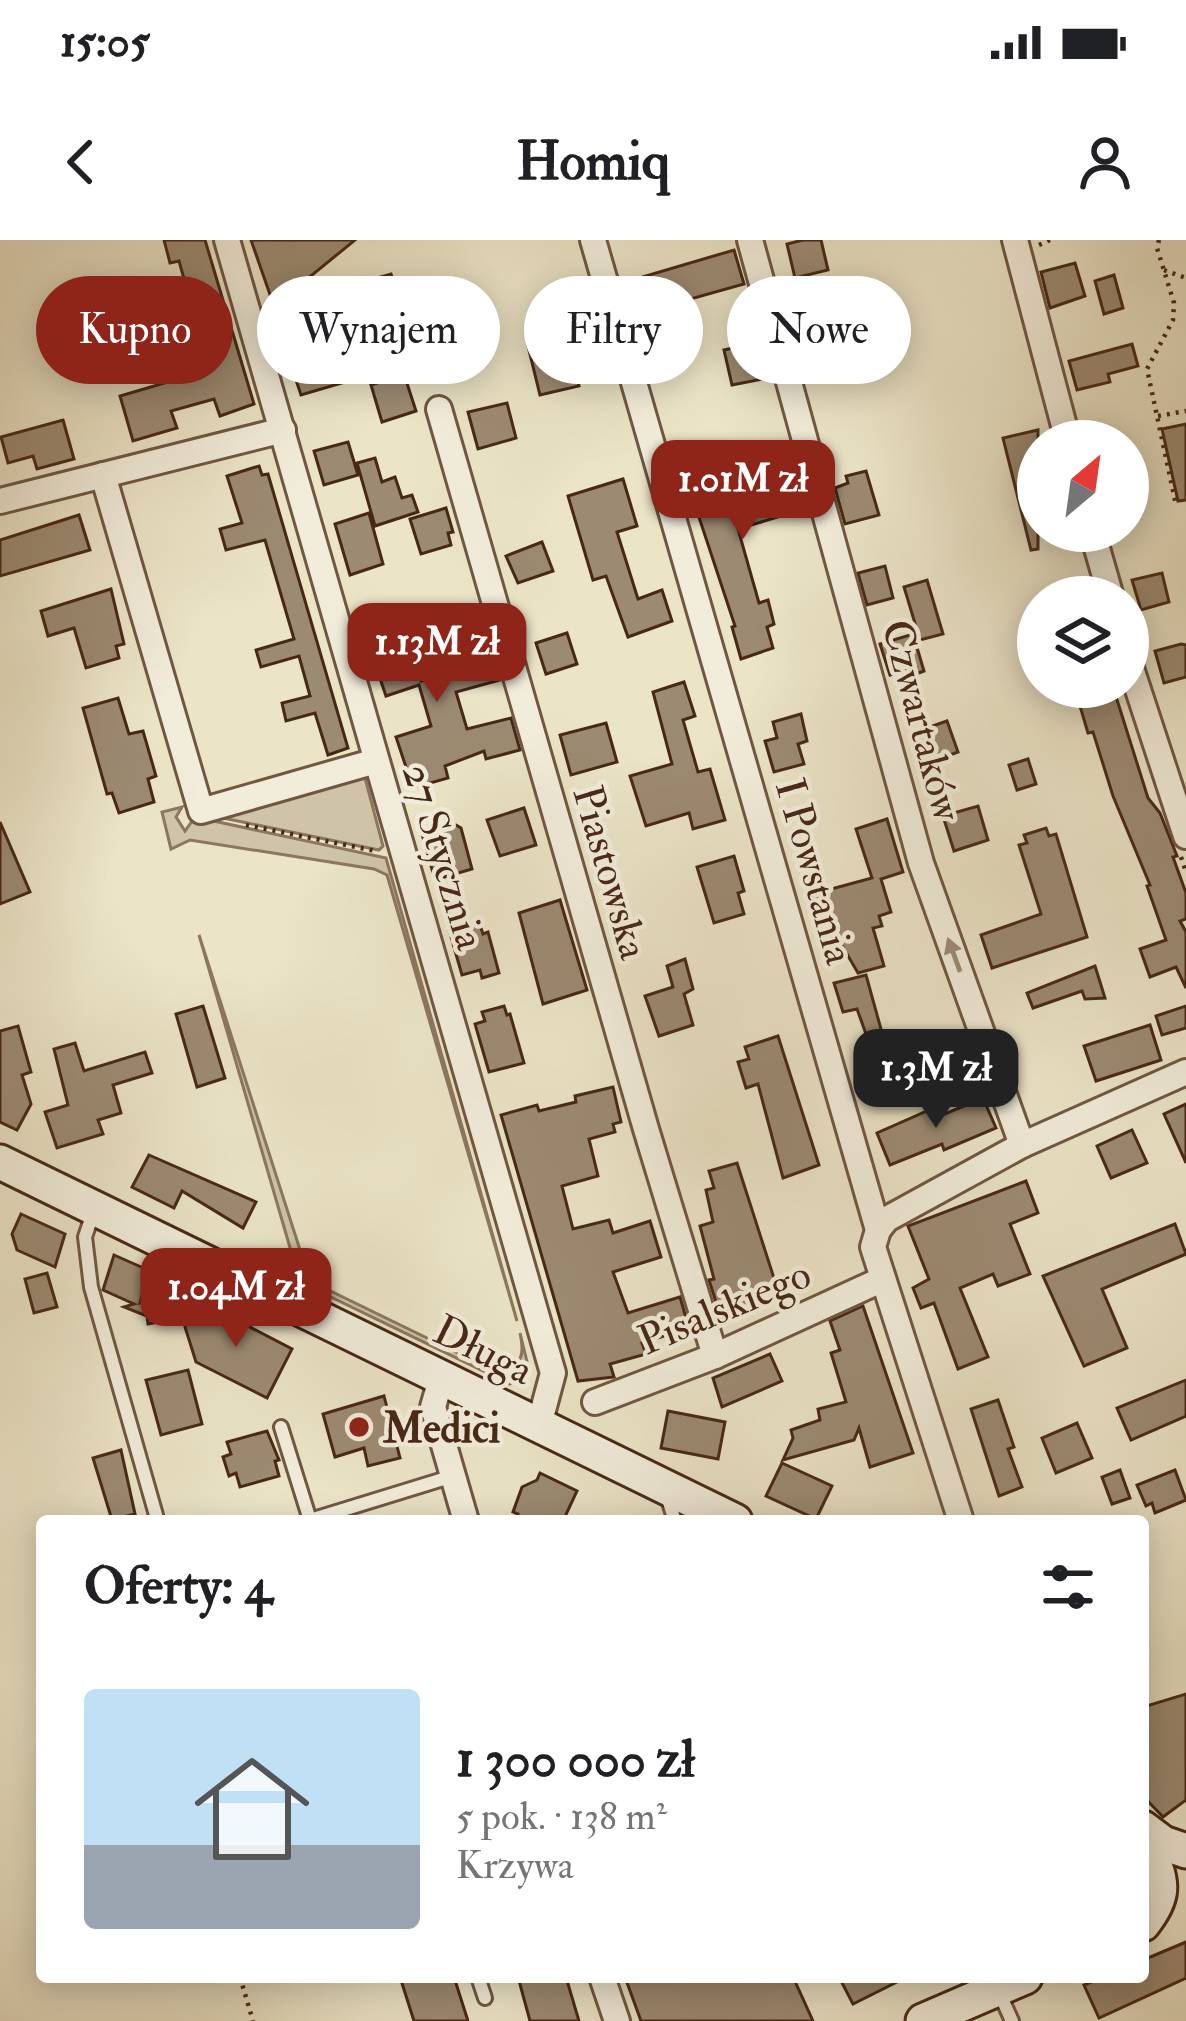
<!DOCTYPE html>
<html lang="pl">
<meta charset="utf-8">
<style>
:root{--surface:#fff;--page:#f2f2f2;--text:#202124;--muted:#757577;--accent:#8f2418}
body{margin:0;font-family:"IM FELL Double Pica",serif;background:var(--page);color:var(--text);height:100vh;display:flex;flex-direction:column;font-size:45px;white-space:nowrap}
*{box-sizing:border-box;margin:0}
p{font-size:39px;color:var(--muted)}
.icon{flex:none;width:66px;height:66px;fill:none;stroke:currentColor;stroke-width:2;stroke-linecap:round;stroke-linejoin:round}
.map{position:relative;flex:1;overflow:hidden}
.details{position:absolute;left:36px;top:1275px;width:1113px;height:468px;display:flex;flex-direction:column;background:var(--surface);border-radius:12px;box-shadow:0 6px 30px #0003}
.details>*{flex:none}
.hud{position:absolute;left:36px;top:36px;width:1116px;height:108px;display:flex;gap:24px}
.needle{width:78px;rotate:29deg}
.buttons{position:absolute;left:1017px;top:180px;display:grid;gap:24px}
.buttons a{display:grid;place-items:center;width:132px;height:132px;border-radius:50%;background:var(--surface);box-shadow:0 6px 30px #0003;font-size:60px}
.price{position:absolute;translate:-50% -102px;padding:0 27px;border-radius:24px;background:var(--accent);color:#fff;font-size:39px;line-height:78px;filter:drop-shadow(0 3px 6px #0008)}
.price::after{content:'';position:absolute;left:50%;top:72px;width:36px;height:27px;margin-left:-18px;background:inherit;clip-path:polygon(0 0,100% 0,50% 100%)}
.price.selected{background:#222;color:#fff}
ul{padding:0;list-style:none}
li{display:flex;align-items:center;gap:36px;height:300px;padding:0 48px}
li span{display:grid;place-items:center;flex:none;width:336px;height:240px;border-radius:12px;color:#555}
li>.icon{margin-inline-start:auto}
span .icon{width:144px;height:144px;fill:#fffc;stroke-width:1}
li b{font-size:51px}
h2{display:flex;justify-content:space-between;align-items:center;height:144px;padding:0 48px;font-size:51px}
.chip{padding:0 42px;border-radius:54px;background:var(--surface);box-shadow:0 6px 30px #0003;font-size:42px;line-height:108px}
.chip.selected{background:var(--accent);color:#fff}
.status{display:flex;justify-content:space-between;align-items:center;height:84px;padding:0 60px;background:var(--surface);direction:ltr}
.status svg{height:33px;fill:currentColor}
header{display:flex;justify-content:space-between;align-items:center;height:156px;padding:0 48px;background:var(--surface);font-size:54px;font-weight:700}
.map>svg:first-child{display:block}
.green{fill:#cfc4a9;stroke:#8b7660;stroke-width:3}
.building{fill:#9c8a72;stroke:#472816;stroke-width:3}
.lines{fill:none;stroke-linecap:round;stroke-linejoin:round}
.lane-casing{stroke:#705742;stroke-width:18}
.street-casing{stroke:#705742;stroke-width:30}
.secondary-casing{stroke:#472816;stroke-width:39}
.path{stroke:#472816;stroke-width:4.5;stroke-dasharray:3 6;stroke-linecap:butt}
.lane{stroke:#f2eddb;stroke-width:12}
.street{stroke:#f2eddb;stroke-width:24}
.secondary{stroke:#f2eddb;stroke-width:33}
.oneway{fill:#9c8a78}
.poi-dot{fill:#8f2418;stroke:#f2eddb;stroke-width:4.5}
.labels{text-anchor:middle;stroke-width:9;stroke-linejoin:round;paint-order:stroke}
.street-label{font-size:42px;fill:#472816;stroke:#f2eddb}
.poi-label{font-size:42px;font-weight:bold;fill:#472816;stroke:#f2eddb;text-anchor:start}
</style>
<div class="status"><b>15:05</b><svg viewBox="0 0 49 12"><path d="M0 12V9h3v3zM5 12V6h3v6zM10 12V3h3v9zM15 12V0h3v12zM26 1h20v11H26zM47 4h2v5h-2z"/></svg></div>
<header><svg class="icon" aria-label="back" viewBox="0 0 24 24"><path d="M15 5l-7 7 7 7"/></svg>Homiq<svg class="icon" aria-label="person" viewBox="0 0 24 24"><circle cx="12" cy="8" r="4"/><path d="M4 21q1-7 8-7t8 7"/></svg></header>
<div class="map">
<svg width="1186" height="1781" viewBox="0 0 1186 1781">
<rect width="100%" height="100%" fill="#ebe4c7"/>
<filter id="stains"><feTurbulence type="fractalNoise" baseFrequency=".00167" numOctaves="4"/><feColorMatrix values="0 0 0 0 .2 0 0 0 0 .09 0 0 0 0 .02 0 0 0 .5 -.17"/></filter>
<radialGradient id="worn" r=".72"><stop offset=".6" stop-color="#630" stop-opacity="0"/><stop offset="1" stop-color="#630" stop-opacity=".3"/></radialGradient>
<!-- green -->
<g class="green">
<path d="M364 534 383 606 379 610 218 577Z"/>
<path d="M182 567 176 577 185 591 195 577 386 618 517 1081 387 635 374 629 190 600 171 609 162 572Z"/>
<path d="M199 695 310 1041 503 1135C522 1122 525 1115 520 1093L528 1126 525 1134 510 1144 300 1042Z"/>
</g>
<!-- building -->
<g class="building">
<path d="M164 0H205L254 164 220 176 214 159 171 171 177 188 133 201 120 156 212 129 196 79 149 90 144 69 190 60 179 21 170 23Z"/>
<path d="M251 0H355L274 66Z"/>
<path d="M803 0H821L828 30 795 38 787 4Z"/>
<path d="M734 10 744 44 648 71 639 38Z"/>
<path d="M1075 23 1085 56 1050 68 1041 32Z"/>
<path d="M391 34 401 66 369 77 359 43Z"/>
<path d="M1114 35 1123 68 1104 74 1095 41Z"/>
<path d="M297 61 308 103 361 87 376 133 301 155 272 68Z"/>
<path d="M485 75 494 109 459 117 450 83Z"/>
<path d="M837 85 846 120 807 126 797 95Z"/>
<path d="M567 97 579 146 540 155 528 106Z"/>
<path d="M760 102 768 138 732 145 724 110Z"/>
<path d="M1132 104 1138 126 1108 134 1110 142 1077 150 1069 121Z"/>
<path d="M404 134 416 171 382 182 371 145Z"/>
<path d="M507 163 516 198 478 209 468 172Z"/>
<path d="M63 180 74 219 37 229 33 216 8 223 1 197Z"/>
<path d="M1186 184V260L1178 261 1162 189Z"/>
<path d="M1038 190V309L1031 310 1003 198Z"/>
<path d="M348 202 358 235 324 245 314 211Z"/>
<path d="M773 215 780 243 792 239 801 270 738 289 759 363 768 360 774 384 767 387 773 408 741 419 732 387 735 386 690 250 743 235 740 223Z"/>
<path d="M375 218 382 242 395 237 402 258 412 255 418 272 375 286 357 223Z"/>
<path d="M259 226 262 235 268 234 348 508 328 515 315 473 286 481 282 463 310 456 299 416 261 427 256 410 294 399 265 300 226 310 220 289 242 283 227 236Z"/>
<path d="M866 231 879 275 845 284 835 248 848 243 846 236Z"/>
<path d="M623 239 637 286 617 292 638 359 662 350 672 381 628 397 606 336 593 340 568 256Z"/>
<path d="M446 268 453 292 448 293 451 305 421 314 410 279Z"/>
<path d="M369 273 383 324 350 335 335 284Z"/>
<path d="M79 275 90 310 0 336V300Z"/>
<path d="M542 302 553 331 518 343 506 316Z"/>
<path d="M885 326 893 358 867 365 858 333Z"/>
<path d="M1162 333 1169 362 1141 370 1132 340Z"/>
<path d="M927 340 943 394 920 400 904 347Z"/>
<path d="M111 349 124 404 116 406 119 418 86 428 74 388 48 396 41 371Z"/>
<path d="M385 369 388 380 400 376 421 441 465 429 462 417 491 409 500 440 456 452 467 489 511 478 520 510 486 519 484 511 445 526 448 538 413 548 396 497 431 486 419 445 386 456 366 397 374 395 367 375Z"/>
<path d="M567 393 577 424 546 434 536 403Z"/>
<path d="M913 394 924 431 908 437 905 430 890 435 880 404Z"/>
<path d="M1181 404 1186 405V437L1164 443 1155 411Z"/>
<path d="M684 442 695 476 683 480 698 532 710 529 725 580 693 589 689 573 646 586 630 536 672 524 653 452Z"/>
<path d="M1108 447H1113L1148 558 1160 573 1177 616 1173 617 1186 653V679L1180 681 1186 692V748L1176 727 1150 737 1140 709 1166 700 1147 646 1150 645 1113 556 1093 492 1088 493 1077 456Z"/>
<path d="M118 458 129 494 143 491 156 536 148 539 154 562 119 573 112 553 107 554 83 468Z"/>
<path d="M801 474 807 501 798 504 804 524 774 532 765 501 777 498 773 482Z"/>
<path d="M947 481 958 512 933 521 921 490Z"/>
<path d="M606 483 617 522 571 535 560 495Z"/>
<path d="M1028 519 1036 544 1017 550 1009 525Z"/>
<path d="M978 566 988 600 954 611 943 576Z"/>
<path d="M524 568 536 605 500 616 487 580Z"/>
<path d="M887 579 903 632 881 639 891 672 879 676 882 686 873 688 884 726 858 733 840 702 826 706 809 655 872 638 856 589Z"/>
<path d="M0 582 30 652 0 664Z"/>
<path d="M456 585 461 588 472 629 435 640 422 594Z"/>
<path d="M1046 588 1049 596 1056 594 1087 697 992 728 981 695 1041 674 1019 605 1027 603 1024 595Z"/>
<path d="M734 616 744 651 738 653 744 674 714 683 697 627Z"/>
<path d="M560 660 587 750 543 764 519 673Z"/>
<path d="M479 682 483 694 488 692 499 733 482 738 480 730 462 735 449 690Z"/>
<path d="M685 719 693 749 684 754 693 785 659 796 645 756 673 747 667 726Z"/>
<path d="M1095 726 1105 758 1085 759 1082 751 1033 768 1027 753Z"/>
<path d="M866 735 884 800 870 805 857 769 843 772 834 743Z"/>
<path d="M203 766 225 838 197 847 176 774Z"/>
<path d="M504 766 507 775 510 774 524 823 489 832 475 784 485 781 482 772Z"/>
<path d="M1186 766V788L1162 795 1156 776Z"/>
<path d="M1150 785 1161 820 1096 841 1084 806Z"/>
<path d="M18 786 31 832 22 835 31 864 17 890 0 882V791Z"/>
<path d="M778 796 819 925 783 938 758 844 746 848 738 822 749 819 745 807Z"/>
<path d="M75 803 84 831 145 812 152 833 113 845 121 873 98 880 103 894 57 908 45 872 68 865 54 809Z"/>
<path d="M613 847 621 882 613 884 615 892 589 899 598 936 562 946 573 989 609 980 613 993 650 981 661 1017 613 1032 628 1073 680 1057 689 1088 642 1103 646 1114 610 1124 614 1137 578 1141 501 875 537 865 539 871 576 862 575 856Z"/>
<path d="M983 858 996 888 944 910 942 904 890 925 877 893 936 867 940 876Z"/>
<path d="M1186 864V923L1164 874Z"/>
<path d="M1132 890 1147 923 1111 938 1097 906Z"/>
<path d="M149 915 256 962 243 988 182 951 174 968 132 947Z"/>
<path d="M737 923 780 1057 721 1078 709 1040 714 1039 700 986 713 982 706 950 714 948 709 931Z"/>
<path d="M1026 941 1038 973 1010 984 1030 1034 998 1046 993 1034 960 1048 988 1117 958 1129 934 1063 921 1068 913 1048 929 1039 908 986Z"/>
<path d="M21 974 65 994 55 1027 17 1010 12 994Z"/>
<path d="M1175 984 1186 1014 1102 1049 1127 1108 1084 1126 1043 1036Z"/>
<path d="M114 1015 148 1030 140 1063 162 1057 168 1080 148 1084 147 1076 124 1067 134 1064 103 1050Z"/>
<path d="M47 1033 57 1067 34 1073 25 1039Z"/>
<path d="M200 1061 292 1109 267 1158 196 1122 185 1087Z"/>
<path d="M863 1066 913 1213 870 1227 859 1188 854 1200 783 1220 793 1198 791 1190 820 1180 818 1169 846 1162 831 1113 840 1110 830 1081Z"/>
<path d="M770 1114 782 1141 722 1167 713 1138Z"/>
<path d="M188 1130 202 1184 161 1195 146 1140Z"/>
<path d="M1186 1140V1176L1131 1200 1117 1168Z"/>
<path d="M384 1156 400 1218 368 1226 364 1208 335 1217 323 1174Z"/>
<path d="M998 1160 1014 1207 1008 1209 1022 1247 999 1256 971 1169Z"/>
<path d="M668 1171 725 1182 718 1219 661 1208Z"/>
<path d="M1077 1183 1092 1218 1056 1233 1042 1198Z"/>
<path d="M267 1191 279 1220 275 1221 279 1236 240 1247 236 1233 229 1236 223 1217 231 1214 227 1202Z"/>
<path d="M121 1210 135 1274 112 1280 93 1218Z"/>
<path d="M782 1223 832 1246 816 1279 766 1256Z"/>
<path d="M1120 1230 1130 1258 1112 1264 1102 1237Z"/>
<path d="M1175 1230 1186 1260 1155 1273 1152 1263 1146 1266 1137 1245Z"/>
<path d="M540 1233 577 1251 563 1281H518V1274L513 1272 522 1247 537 1240Z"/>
<path d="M1186 1454V1560L1163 1577 1143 1556V1467Z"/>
<path d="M1186 1702V1738L1099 1778 1084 1745 1103 1737H1143V1720Z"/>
<path d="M400 1737H454L468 1781H414Z"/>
<path d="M518 1737H566L579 1781H530Z"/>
<path d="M625 1737H793L813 1781H641Z"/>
<path d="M839 1737H907L853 1764Z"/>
</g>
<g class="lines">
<!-- lane casing -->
<g class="lane-casing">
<g id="lane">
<path d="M94 970 85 997 91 1047 156 1275"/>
<path d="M281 1187 310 1280 453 1236"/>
<path d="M666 1253 675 1281"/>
<path d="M478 1737 485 1758"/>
<path d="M998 1750 1012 1781"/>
</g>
</g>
<!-- street casing -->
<g class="street-casing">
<g id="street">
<path d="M227 0 553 1133 539 1185"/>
<path d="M593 0 878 990 873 1007 961 1281"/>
<path d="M750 0 921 623 1022 905"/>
<path d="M1015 0 1068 201"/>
<path d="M439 169 646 889 715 1116"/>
<path d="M103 235 201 571 376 521"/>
<path d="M0 261 283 190"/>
<path d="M1092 291 1111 357"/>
<path d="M1128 419 1186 596"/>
<path d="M878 990 887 979 1022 905 1186 832"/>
<path d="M441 1139 433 1167 466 1281"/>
<path d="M595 1162 715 1116 883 1039"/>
<path d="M602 1737 617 1781"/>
</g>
</g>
<!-- secondary casing -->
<g class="secondary-casing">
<g id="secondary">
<path d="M0 922 735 1281"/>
<path d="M1143 1588 1163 1603 1186 1611"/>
<path d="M1143 1684C1164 1657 1164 1645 1150 1613"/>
<path d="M923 1781 1025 1737"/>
</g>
</g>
<!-- path -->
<g class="path">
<path d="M1159 0 1157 8 1174 63 1173 80 1147 129 1176 265"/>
<path d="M1039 5 1050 0"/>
<path d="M1164 30 1186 38"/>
<path d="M1158 176 1186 171"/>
<path d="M1129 368 1137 398"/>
<path d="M246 585 376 611"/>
<path d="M1181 617 1186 632"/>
<path d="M240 1737 253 1781"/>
</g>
<!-- lane -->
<use href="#lane" class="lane"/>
<!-- street -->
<use href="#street" class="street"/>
<!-- secondary -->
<use href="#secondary" class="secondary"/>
</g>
<!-- one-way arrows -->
<defs><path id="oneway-solid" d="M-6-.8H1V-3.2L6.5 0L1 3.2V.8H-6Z" transform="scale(3)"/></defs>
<use class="oneway" href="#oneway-solid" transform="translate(954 715) rotate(-110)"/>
<!-- markers -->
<circle class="poi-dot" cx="359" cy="1187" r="12"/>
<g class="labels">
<!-- street labels -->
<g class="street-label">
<text transform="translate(923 480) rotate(75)" y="15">Czwartaków</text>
<text transform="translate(445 616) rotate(73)" y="15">27 Stycznia</text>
<text transform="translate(816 631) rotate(74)" y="15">I Powstania</text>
<text transform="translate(612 632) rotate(74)" y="15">Piastowska</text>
<text transform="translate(724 1066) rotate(-23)" y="15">Pisalskiego</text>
<text transform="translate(484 1109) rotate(26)" y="15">Długa</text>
</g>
<!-- poi labels -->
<g class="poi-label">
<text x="383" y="1202">Medici</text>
</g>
</g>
<rect width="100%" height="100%" filter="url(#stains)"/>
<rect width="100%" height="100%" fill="url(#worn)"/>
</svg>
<div class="buttons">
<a><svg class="needle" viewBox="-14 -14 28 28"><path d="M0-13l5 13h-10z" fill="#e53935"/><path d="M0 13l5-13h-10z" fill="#757577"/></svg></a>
<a><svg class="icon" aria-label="layers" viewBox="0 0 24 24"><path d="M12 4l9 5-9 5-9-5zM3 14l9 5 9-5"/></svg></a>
</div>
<b class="price" style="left:743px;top:302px">1.01M zł</b>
<b class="price" style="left:437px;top:465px">1.13M zł</b>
<b class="price selected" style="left:936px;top:891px">1.3M zł</b>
<b class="price" style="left:236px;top:1110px">1.04M zł</b>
<div class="hud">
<a class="chip selected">Kupno</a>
<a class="chip">Wynajem</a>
<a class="chip">Filtry</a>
<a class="chip">Nowe</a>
</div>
<section class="details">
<h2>Oferty: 4<svg class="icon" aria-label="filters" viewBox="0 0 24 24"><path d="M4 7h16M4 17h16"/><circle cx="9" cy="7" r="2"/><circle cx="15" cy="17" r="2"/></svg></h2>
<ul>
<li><span style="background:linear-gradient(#bfe0f5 65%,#9aa5b1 0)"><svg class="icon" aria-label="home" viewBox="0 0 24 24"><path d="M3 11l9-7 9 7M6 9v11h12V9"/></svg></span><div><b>1 300 000 zł</b><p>5 pok. · 138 m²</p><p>Krzywa</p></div></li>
</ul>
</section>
</div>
